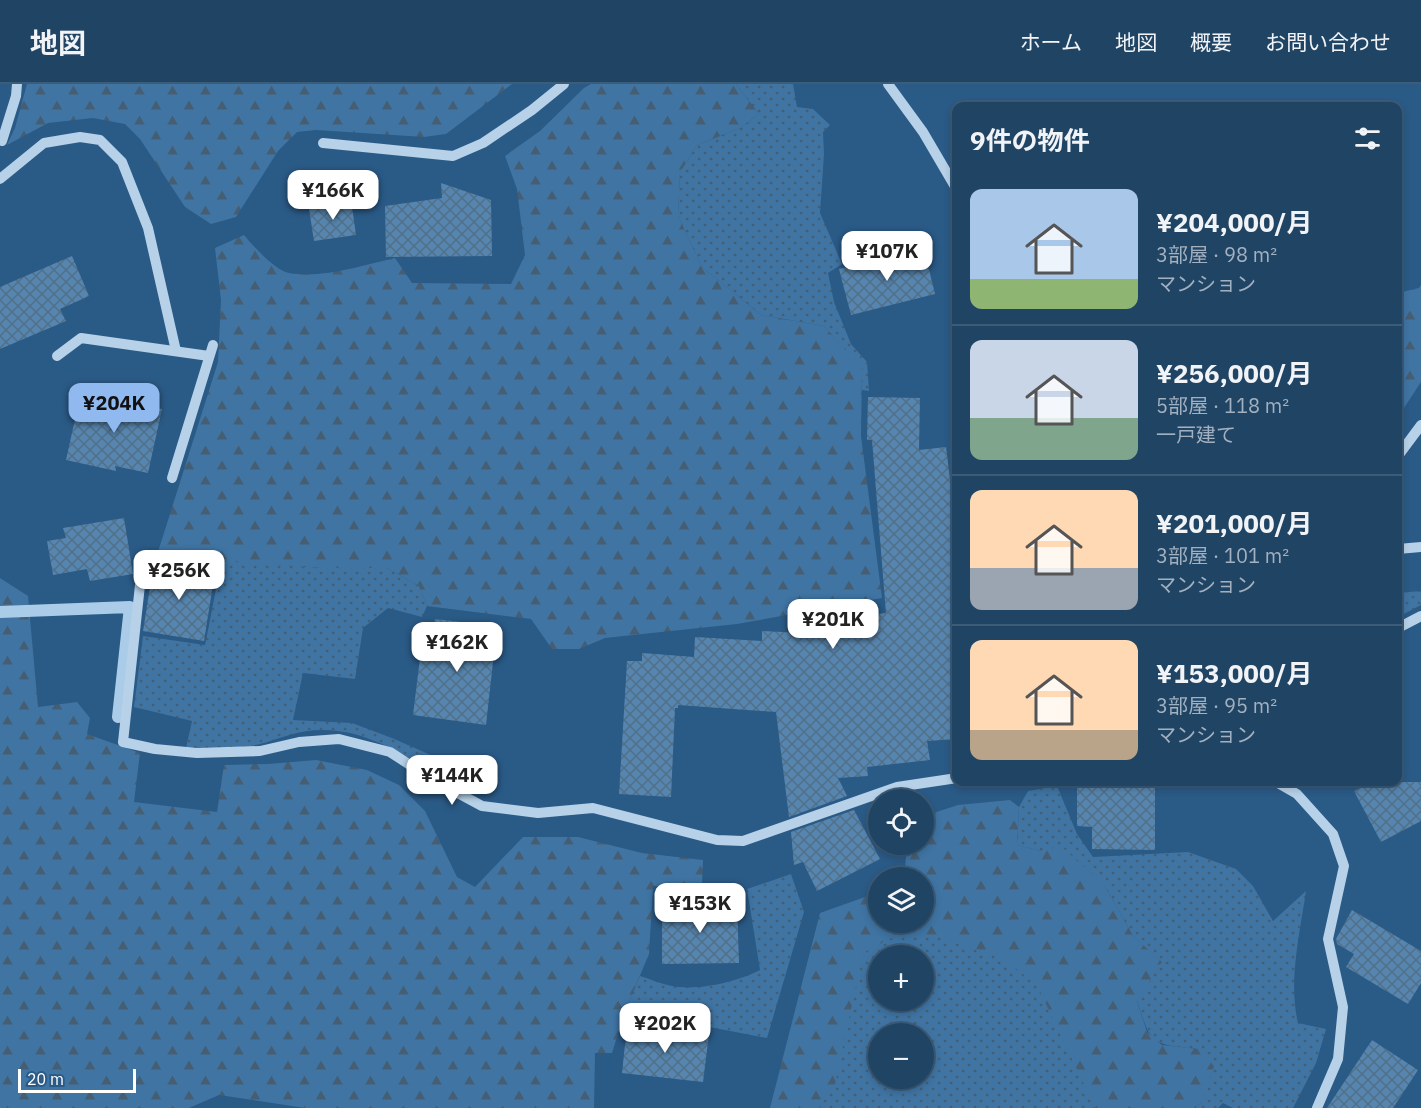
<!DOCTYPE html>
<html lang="ja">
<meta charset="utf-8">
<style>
:root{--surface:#204464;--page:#284b6a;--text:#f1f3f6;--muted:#a2b0bf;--line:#3d5c78;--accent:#90b9f0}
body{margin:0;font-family:"IBM Plex Sans","Noto Sans JP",sans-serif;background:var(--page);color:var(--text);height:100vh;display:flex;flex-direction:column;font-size:22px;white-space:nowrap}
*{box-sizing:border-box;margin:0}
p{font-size:20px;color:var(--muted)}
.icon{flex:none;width:33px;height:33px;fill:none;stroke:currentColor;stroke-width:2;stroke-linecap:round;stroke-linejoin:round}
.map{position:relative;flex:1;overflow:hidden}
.side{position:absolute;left:952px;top:18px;width:450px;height:684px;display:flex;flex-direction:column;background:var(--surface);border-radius:12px;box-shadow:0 3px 9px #0003,0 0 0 2px var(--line)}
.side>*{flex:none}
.fabs{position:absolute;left:868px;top:705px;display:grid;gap:12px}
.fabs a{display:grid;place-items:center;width:66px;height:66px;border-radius:50%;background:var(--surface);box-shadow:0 3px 9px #0003,0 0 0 2px var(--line);font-size:30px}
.scale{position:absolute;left:18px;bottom:15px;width:118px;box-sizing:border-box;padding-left:6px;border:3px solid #fff;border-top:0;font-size:16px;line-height:21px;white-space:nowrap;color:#fff;-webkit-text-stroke:4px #2a5a86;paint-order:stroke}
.price{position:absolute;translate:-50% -51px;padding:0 14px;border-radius:12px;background:#fff;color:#222;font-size:20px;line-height:39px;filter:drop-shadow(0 2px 3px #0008)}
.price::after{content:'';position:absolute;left:50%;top:36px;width:18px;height:14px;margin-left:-9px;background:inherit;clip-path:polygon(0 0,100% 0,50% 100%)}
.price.selected{background:var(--accent);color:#111}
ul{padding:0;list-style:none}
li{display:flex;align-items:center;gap:18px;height:150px;padding:0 18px}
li+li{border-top:2px solid var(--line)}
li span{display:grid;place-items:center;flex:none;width:168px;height:120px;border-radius:12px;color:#555}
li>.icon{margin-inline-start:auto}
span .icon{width:72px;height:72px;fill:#fffc;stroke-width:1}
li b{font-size:26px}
h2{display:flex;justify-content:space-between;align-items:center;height:72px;padding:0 18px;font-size:26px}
header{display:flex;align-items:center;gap:36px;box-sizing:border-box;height:84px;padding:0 30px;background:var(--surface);border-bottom:2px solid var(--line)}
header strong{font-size:28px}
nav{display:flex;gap:33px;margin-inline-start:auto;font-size:21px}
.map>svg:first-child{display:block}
.grass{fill:url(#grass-dots);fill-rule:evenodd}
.forest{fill:url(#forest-firs)}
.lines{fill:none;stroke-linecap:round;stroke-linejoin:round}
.stream{stroke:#abcce8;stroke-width:12}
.building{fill:url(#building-cross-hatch)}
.minor{stroke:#b6d1e8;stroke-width:10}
</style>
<header>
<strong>地図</strong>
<nav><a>ホーム</a><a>地図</a><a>概要</a><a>お問い合わせ</a></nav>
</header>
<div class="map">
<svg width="1421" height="1024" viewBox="0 0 1421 1024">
<defs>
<pattern id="grass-dots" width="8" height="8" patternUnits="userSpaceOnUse" patternTransform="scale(1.5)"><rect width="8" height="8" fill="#3f74a3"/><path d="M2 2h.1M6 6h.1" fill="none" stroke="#465e73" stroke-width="1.8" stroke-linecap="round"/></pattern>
<pattern id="forest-firs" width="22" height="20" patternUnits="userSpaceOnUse" patternTransform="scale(1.5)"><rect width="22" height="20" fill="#3f74a3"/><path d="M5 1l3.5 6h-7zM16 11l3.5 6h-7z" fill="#465e73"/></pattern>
<pattern id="building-cross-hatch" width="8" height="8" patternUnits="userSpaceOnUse" patternTransform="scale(1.5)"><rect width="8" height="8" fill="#5686b0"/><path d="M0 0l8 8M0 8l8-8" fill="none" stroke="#526f88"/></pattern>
</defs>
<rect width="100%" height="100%" fill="#2a5a86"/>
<!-- grass -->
<g class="grass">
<path d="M736 0H793L797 23 813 25 830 41 823 48 824 70 820 129 842 180 828 189 834 218 851 260 867 278 869 307 862 306 861 283 824 242 761 231 702 183 678 132 680 88 697 61 740 44 759 30Z"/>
<path d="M222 475 321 484H387L419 502 427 522 422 533 388 524 363 544 355 595 303 589 293 636 352 639 392 654 449 679 438 691C402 670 366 646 323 646 298 646 282 654 260 660 242 665 206 663 186 664L192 637 134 623 143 552 205 561Z"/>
<path d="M1421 507V521L1398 533V509Z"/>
<path d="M1057 702 1077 750 1093 773 1188 768 1236 785 1253 802 1273 837 1306 807C1300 849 1288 897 1298 939L1326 945 1316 979 1293 1024H1233L1223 1019 1218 1024H1195L1202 1018 1198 965C1152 960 1151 962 1137 916L1161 878 1133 852 1105 802 1041 767 1017 761 1019 723 1028 707Z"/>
<path d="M791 790 804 828 767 954 625 927 640 892C650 895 661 900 672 902 698 907 737 898 760 886L747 805Z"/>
<path d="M998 793 1122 1024H819L849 846 879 838H924ZM879 872H924V916H879ZM879 950H924V994H879Z"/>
</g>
<!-- forest -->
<g class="forest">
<path d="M27 0H512L446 50 424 53 316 46 297 48 278 67 236 133 211 140 185 123 140 55 125 40 93 34 48 39 7 61 15 44Z"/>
<path d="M591 0H736L759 30 740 44 697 61 680 88 678 132 702 183 761 231 824 242 862 283 861 352 882 514 737 540 605 554 579 565H552L531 535 427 522 419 502 387 484H321L157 471 218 278 221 216 215 164 244 151C253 162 276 187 289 189 322 195 363 181 395 174L412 199 511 200 525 171 517 105 505 72 540 47 584 4Z"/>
<path d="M1421 201V298L1398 333V209L1419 204Z"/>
<path d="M0 494 28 512 38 623 77 618 90 634 87 650 140 669 134 718 217 728 224 681 268 680 316 676 367 686 399 701 425 727 457 793 475 803 523 753H578L642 769 703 776 702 801 653 802 649 870 625 927 612 969H595L594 1024H305L219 1011 189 1024H0Z"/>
<path d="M1010 716 1019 723 1017 761 1041 767 1061 762 1105 802 1133 852 1162 878 1137 917 1147 948 1162 961 1198 965 1214 982 1202 1018 1195 1024H1095L1037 901 1001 873 941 853 895 852 863 869 835 1000 823 1013 819 1024H770L820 829 879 808V838H924V794L895 793 905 784 907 761 924 760V732L958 721Z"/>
</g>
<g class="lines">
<!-- stream -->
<path class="stream" d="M0 528 130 523 118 633"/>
</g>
<!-- building -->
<g class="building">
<path d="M441 99 491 116 492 172 386 173 385 122 442 114Z"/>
<path d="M351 116 356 151 314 157 309 125Z"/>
<path d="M924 165 935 210 851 231 839 185Z"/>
<path d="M72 172 89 212 60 225 66 237 0 265V203Z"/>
<path d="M81 308 162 325 148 389 115 382 116 387 66 376Z"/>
<path d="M868 313 920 314 919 366 946 363 954 427H957V655L927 657 930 676 867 683 868 692 838 694 847 712 789 733 776 628 678 621V624H675L671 713 619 710 627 577H642V569L694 573 695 553 762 557V547L803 549 802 540 886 529 872 356H867Z"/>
<path d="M124 434 133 490 90 497 87 485 53 491 47 457 66 454 63 444Z"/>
<path d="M154 478 215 488 204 557 143 547Z"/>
<path d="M435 535 497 542 486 641 413 631 420 574 430 575Z"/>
<path d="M1373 698H1421V737L1381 758 1354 707Z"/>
<path d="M1077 699 1155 700V766L1092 765V743L1077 742Z"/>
<path d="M854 726 880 775 817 807 803 778 794 781 791 748Z"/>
<path d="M737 820 739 879 662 880V821Z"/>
<path d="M1352 826 1421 867V899L1408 920 1346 883 1354 870 1337 860 1336 855Z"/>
<path d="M627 942 709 950 703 998 622 989Z"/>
<path d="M1372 956 1418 986 1393 1024H1327Z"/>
</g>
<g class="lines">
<!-- minor -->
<g class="minor">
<path d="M888 0 923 48 957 106"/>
<path d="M2 57 16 12 17 0"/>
<path d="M323 59 453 72 483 59 532 26 564 0"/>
<path d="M0 95 44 59 80 53 100 56 122 78 148 144 176 267"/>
<path d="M57 272 81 254 209 272"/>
<path d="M1398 372 1421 341"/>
<path d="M172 394 213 261"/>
<path d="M1398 465 1421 463"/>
<path d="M140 501 123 658 155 665 197 669 260 667 299 658 339 655 390 668 430 694 482 722 538 729 593 724 717 756 743 757 897 703 957 694"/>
<path d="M1398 544 1421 532"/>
<path d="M1276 698 1297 710 1333 750 1344 782 1328 855 1343 923 1338 975 1317 1024"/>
</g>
</g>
</svg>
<div class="fabs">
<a><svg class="icon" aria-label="locate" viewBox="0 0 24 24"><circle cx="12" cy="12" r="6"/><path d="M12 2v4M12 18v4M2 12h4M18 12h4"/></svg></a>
<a><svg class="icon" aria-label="layers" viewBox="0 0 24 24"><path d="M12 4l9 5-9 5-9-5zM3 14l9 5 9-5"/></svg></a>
<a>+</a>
<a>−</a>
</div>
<div class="scale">20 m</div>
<b class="price" style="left:333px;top:137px">¥166K</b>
<b class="price" style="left:887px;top:198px">¥107K</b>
<b class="price selected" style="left:114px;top:350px">¥204K</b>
<b class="price" style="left:179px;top:517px">¥256K</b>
<b class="price" style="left:833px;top:566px">¥201K</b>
<b class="price" style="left:457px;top:589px">¥162K</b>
<b class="price" style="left:452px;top:722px">¥144K</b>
<b class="price" style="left:700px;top:850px">¥153K</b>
<b class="price" style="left:665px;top:970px">¥202K</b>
<section class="side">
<h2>9件の物件<svg class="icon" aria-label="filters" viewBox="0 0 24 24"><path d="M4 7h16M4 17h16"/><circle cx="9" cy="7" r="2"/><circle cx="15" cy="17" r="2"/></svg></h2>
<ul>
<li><span style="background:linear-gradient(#a9c7e8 75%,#8fb573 0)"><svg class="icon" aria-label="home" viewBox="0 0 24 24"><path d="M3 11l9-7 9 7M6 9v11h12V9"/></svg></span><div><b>¥204,000/月</b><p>3部屋 · 98 m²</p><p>マンション</p></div></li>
<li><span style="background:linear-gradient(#c9d6e8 65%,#7fa58c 0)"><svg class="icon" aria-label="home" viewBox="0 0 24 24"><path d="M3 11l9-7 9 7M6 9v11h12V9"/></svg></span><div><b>¥256,000/月</b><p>5部屋 · 118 m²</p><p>一戸建て</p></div></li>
<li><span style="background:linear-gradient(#ffd9b3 65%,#9aa5b1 0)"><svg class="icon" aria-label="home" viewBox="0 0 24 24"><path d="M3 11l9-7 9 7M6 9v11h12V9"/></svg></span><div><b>¥201,000/月</b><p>3部屋 · 101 m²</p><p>マンション</p></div></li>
<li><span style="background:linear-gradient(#ffd9b3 75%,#b9a48a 0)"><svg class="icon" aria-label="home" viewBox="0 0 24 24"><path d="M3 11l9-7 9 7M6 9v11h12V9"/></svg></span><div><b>¥153,000/月</b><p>3部屋 · 95 m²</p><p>マンション</p></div></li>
</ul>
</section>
</div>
